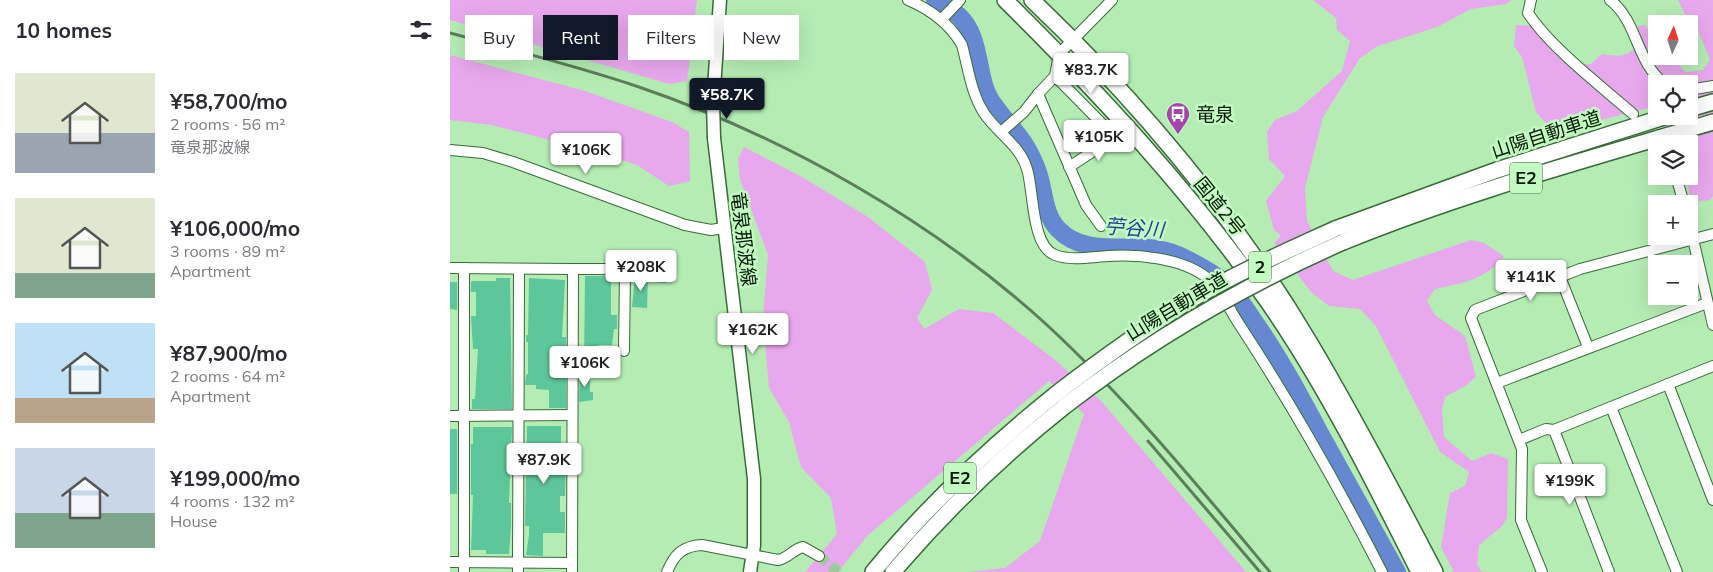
<!DOCTYPE html>
<meta charset="utf-8">
<style>
:root{--surface:#fff;--page:#f7f7f7;--text:#2b2b33;--muted:#7c7c81;--accent:#111827}
body{margin:0;font-family:Mulish,"Noto Sans JP",sans-serif;background:var(--page);color:var(--text);height:100vh;display:flex;flex-direction:column;font-size:19px;white-space:nowrap}
*{box-sizing:border-box;margin:0}
p{font-size:16px;color:var(--muted)}
.icon{flex:none;width:28px;height:28px;fill:none;stroke:currentColor;stroke-width:2;stroke-linecap:round;stroke-linejoin:round}
.map{position:relative;flex:1;overflow:hidden}
.details{display:flex;flex-direction:column;background:var(--surface);width:450px}
.details>*{flex:none}
.guide{position:absolute;left:15px;top:15px;width:475px;height:45px;display:flex;gap:10px}
.needle{width:32px;rotate:3deg}
.tools{position:absolute;left:1198px;top:15px;display:grid;gap:10px}
.tools a{display:grid;place-items:center;width:50px;height:50px;border-radius:0px;background:var(--surface);box-shadow:0 5px 20px #0002;font-size:25px}
.price{position:absolute;translate:-50% -42px;padding:0 11px;border-radius:5px;background:#fff;color:#222;font-size:16px;line-height:32px;filter:drop-shadow(0 1px 2px #0008)}
.price::after{content:'';position:absolute;left:50%;top:30px;width:15px;height:11px;margin-left:-8px;background:inherit;clip-path:polygon(0 0,100% 0,50% 100%)}
.price.selected{background:var(--accent);color:#fff}
ul{padding:0;list-style:none}
li{display:flex;align-items:center;gap:15px;height:125px;padding:0 15px}
li span{display:grid;place-items:center;flex:none;width:140px;height:100px;border-radius:0px;color:#555}
li>.icon{margin-inline-start:auto}
span .icon{width:60px;height:60px;fill:#fffc;stroke-width:1}
li b{font-size:21px}
h2{display:flex;justify-content:space-between;align-items:center;height:60px;padding:0 15px;font-size:21px}
.tag{padding:0 18px;border-radius:0px;background:var(--surface);box-shadow:0 5px 20px #0002;font-size:18px;line-height:45px}
.tag.selected{background:var(--accent);color:#fff}
main{display:flex;flex:1;min-height:0}
.map>svg:first-child{display:block}
.green{fill:#e8a8ed}
.lines{fill:none;stroke-linecap:round;stroke-linejoin:round}
.river{stroke:#6688d0;stroke-width:18}
.building{fill:#5ec69b}
.minor-tunnel{stroke:#9bcc9a;stroke-width:10;stroke-dasharray:10 5;stroke-linecap:butt}
.minor-casing{stroke:#386b39;stroke-width:12}
.major-casing{stroke:#386b39;stroke-width:15}
.highway-casing{stroke:#386b39;stroke-width:18}
.minor{stroke:#fff;stroke-width:10}
.major{stroke:#fff;stroke-width:12}
.highway{stroke:#fff;stroke-width:15}
.rail{stroke:#5a7f5a;stroke-width:3}
.major-bridge-casing{stroke:#386b39;stroke-width:15;stroke-linecap:butt}
.highway-bridge-casing{stroke:#386b39;stroke-width:18;stroke-linecap:butt}
.major-bridge{stroke:#fff;stroke-width:12}
.highway-bridge{stroke:#fff;stroke-width:15}
.labels{text-anchor:middle;stroke-width:5;stroke-linejoin:round;paint-order:stroke}
.shield{fill:#c2fac1;stroke:#3e5d3e;stroke-width:1}
.shield-label{font-size:18px;font-weight:bold;fill:#061a06}
.poi-label{font-size:19px;fill:#061a06;stroke:#c2fac1;text-anchor:start}
.street-label{font-size:19px;fill:#061a06;stroke:#c2fac1}
.water-label{font-size:20px;font-style:italic;fill:#1d3f95;stroke:#c2fac1}
</style>
<main>
<section class="details">
<h2>10 homes<svg class="icon" aria-label="filters" viewBox="0 0 24 24"><path d="M4 7h16M4 17h16"/><circle cx="9" cy="7" r="2"/><circle cx="15" cy="17" r="2"/></svg></h2>
<ul>
<li><span style="background:linear-gradient(#dfe7d0 60%,#9aa5b1 0)"><svg class="icon" aria-label="home" viewBox="0 0 24 24"><path d="M3 11l9-7 9 7M6 9v11h12V9"/></svg></span><div><b>¥58,700/mo</b><p>2 rooms · 56 m²</p><p>竜泉那波線</p></div></li>
<li><span style="background:linear-gradient(#dfe7d0 75%,#7fa58c 0)"><svg class="icon" aria-label="home" viewBox="0 0 24 24"><path d="M3 11l9-7 9 7M6 9v11h12V9"/></svg></span><div><b>¥106,000/mo</b><p>3 rooms · 89 m²</p><p>Apartment</p></div></li>
<li><span style="background:linear-gradient(#bfe0f5 75%,#b9a48a 0)"><svg class="icon" aria-label="home" viewBox="0 0 24 24"><path d="M3 11l9-7 9 7M6 9v11h12V9"/></svg></span><div><b>¥87,900/mo</b><p>2 rooms · 64 m²</p><p>Apartment</p></div></li>
<li><span style="background:linear-gradient(#c9d6e8 65%,#7fa58c 0)"><svg class="icon" aria-label="home" viewBox="0 0 24 24"><path d="M3 11l9-7 9 7M6 9v11h12V9"/></svg></span><div><b>¥199,000/mo</b><p>4 rooms · 132 m²</p><p>House</p></div></li>
</ul>
</section>
<div class="map">
<svg width="1263" height="572" viewBox="0 0 1263 572">
<rect width="100%" height="100%" fill="#b5ecb4"/>
<!-- green -->
<g class="green">
<path d="M0 0H247L237 81 219 84 0 20Z"/>
<path d="M863 0H1062L1056 4 1021 9 987 27 928 46 910 58 873 117 855 188 857 221 883 271 903 280 1021 240 1034 243 1054 256C1038 279 1010 284 985 289L977 301 985 315 1015 336 1026 377 1015 386 995 397 992 410 994 437 1022 461 1041 453 1058 459 1057 518 1052 526 1029 545 1027 565 1032 572H1004L991 547 1000 493 1015 486 1019 472 990 452 926 326 910 309 879 306 861 292 824 243 831 236 824 230 816 201 835 176 819 159 817 132 825 120 847 111 892 71 900 41 887 30 886 18Z"/>
<path d="M1228 0H1263V196L1260 200 1241 202 1236 176H1239V144H1222L1211 116H1239V84H1206V109L1199 108 1123 127 1101 129 1086 112 1072 57 1064 46 1066 25 1081 26 1122 64H1141L1152 54C1172 57 1178 58 1190 41L1188 26 1195 25 1206 39V56H1221L1235 72 1253 70 1260 59 1244 22 1237 19Z"/>
<path d="M0 55 135 91 222 122 239 132 240 181 219 186 187 165 131 148 41 125 0 120Z"/>
<path d="M294 147 352 177 418 217 475 262 482 290 467 318 474 329 509 309 543 313 604 359 651 401 796 572H518L555 568 590 541 634 414 599 381 417 536 388 572H355L387 534 381 498 351 467 339 422 319 388 313 317 318 255 290 179 288 159Z"/>
</g>
<g class="lines">
<!-- river -->
<path class="river" d="M485 0C493 5 502 9 508 15 533 37 525 77 542 102 559 127 574 136 586 167 595 187 592 212 608 229 633 256 673 244 706 249 727 252 745 263 763 274 781 284 793 305 804 321 830 358 851 398 872 437 897 482 922 527 947 572"/>
</g>
<!-- building -->
<g class="building">
<path d="M209 268 217 269 216 283 204 282V275Z"/>
<path d="M135 276H159V281H161V315H167V329H164L162 345H148L146 367H134Z"/>
<path d="M185 276H198L197 308 182 307Z"/>
<path d="M46 278H60L62 409H22V399H25L28 349H23L21 316H26V292H21V282L23 281H46Z"/>
<path d="M79 278 115 280 112 337H116V348H113L112 372H116V408H99V390L86 389V385H75L76 375 78 374V342H76V335H78Z"/>
<path d="M0 282H7V310L0 309Z"/>
<path d="M130 372H140V392H143V400L129 402Z"/>
<path d="M77 426H111V453H116L115 496H110V512H115V533H93V556L76 555 79 535V526H75Z"/>
<path d="M23 427H62L59 503H61V526L59 554H36V550H21L23 495H21V444H23Z"/>
<rect x="0" y="429" width="7" height="65"/>
</g>
<g class="lines">
<!-- minor-tunnel -->
<path class="minor-tunnel" d="M369 556 389 572"/>
<!-- minor casing -->
<g class="minor-casing">
<g id="minor">
<path d="M458 0C479 9 500 24 512 45 518 67 521 93 534 113 547 133 570 145 577 169 584 191 581 246 605 255 621 261 641 257 658 256 688 254 731 258 756 277 771 289 780 311 791 327 842 405 889 488 932 572"/>
<path d="M662 0 609 54 605 76 665 137 685 136"/>
<path d="M1081 0 1078 13C1100 47 1152 87 1183 114"/>
<path d="M1160 0C1188 21 1186 63 1215 84"/>
<path d="M491 20 510 0"/>
<path d="M605 76 588 94 636 205 651 226"/>
<path d="M1239 90 1263 86"/>
<path d="M551 132 574 112 588 94"/>
<path d="M0 150 33 153 63 162 235 225 261 230 273 228"/>
<path d="M619 167 665 137"/>
<path d="M1226 176 1234 204"/>
<path d="M1239 222 1263 325"/>
<path d="M0 268 123 269 122 572"/>
<path d="M123 269H202"/>
<path d="M1110 277 1138 347"/>
<path d="M174 351 175 269"/>
<path d="M1047 383 1257 303"/>
<path d="M1218 384 1263 500"/>
<path d="M1161 407 1227 572"/>
<path d="M0 416 122 415"/>
<path d="M1104 430 1159 572"/>
<path d="M1069 440 1096 429 1104 430 1263 366"/>
<path d="M0 562 122 563"/>
<path d="M14 572V268"/>
<path d="M68 572 69 269"/>
<path d="M217 572C224 555 232 546 252 545L328 560C339 558 343 549 353 547L369 556"/>
<path d="M1092 572 1071 520 1072 449 1021 318 1025 310 1130 269 1263 234"/>
</g>
</g>
<!-- major casing -->
<g class="major-casing">
<g id="major">
<path d="M263 103 270 0"/>
<path d="M264 138 304 479V545L300 572"/>
</g>
</g>
<!-- highway casing -->
<g class="highway-casing">
<g id="highway">
<path d="M555 0C650 94 741 192 818 302 875 384 924 482 969 572"/>
<path d="M582 0C688 101 785 217 860 343 904 417 945 495 985 572"/>
<path d="M1239 109 1263 102"/>
<path d="M885 229 1047 170 1217 116"/>
<path d="M893 242C1013 193 1139 159 1263 122"/>
<path d="M423 572C477 506 540 447 606 394"/>
<path d="M443 572C495 511 552 456 615 406"/>
</g>
</g>
<!-- minor -->
<use href="#minor" class="minor"/>
<!-- major -->
<use href="#major" class="major"/>
<!-- highway -->
<use href="#highway" class="highway"/>
<!-- rail -->
<g class="rail">
<path d="M0 33C63 50 127 66 189 87 335 137 483 221 597 325 678 400 749 487 820 572"/>
<path d="M698 441 810 572"/>
</g>
<!-- major-bridge casing -->
<g class="major-bridge-casing">
<path id="major-bridge" d="M263 103 264 138"/>
</g>
<!-- highway-bridge casing -->
<g class="highway-bridge-casing">
<g id="highway-bridge">
<path d="M606 394C650 360 696 327 744 298 789 272 837 251 885 229"/>
<path d="M615 406C701 339 793 286 893 242"/>
</g>
</g>
<!-- major-bridge -->
<use href="#major-bridge" class="major-bridge"/>
<!-- highway-bridge -->
<use href="#highway-bridge" class="highway-bridge"/>
</g>
<!-- icons -->
<defs>
<g id="bus-pin" transform="scale(1.25)"><path d="M0 17L-7.5 6A9.5 9.5 0 1 1 7.5 6Z" fill="#a445ad" stroke="#c2fac1"/><path d="M-5-6H5V4H4V6H2V4H-2V6H-4V4H-5ZM-3.5-4V0h7V-4ZM-3.5 1.2v1.5H-2V1.2ZM2 1.2v1.5H3.5V1.2Z" fill="#fff"/></g>
</defs>
<g fill-rule="evenodd">
<use href="#bus-pin" x="728" y="114"/>
</g>
<g class="labels">
<!-- shield labels -->
<g class="shield">
<rect x="1060" y="162.5" width="32" height="31" rx="4"/>
<rect x="799" y="251.5" width="22" height="31" rx="4"/>
<rect x="494" y="462.5" width="32" height="31" rx="4"/>
</g>
<g class="shield-label">
<text x="1076" y="184">E2</text>
<text x="810" y="273">2</text>
<text x="510" y="484">E2</text>
</g>
<!-- poi labels -->
<g class="poi-label">
<text x="746" y="121">竜泉</text>
</g>
<!-- street labels -->
<g class="street-label">
<text transform="translate(1096 134) rotate(-18)" y="7">山陽自動車道</text>
<text transform="translate(770 206) rotate(51)" y="7">国道2号</text>
<text transform="translate(294 239) rotate(83)" y="7">竜泉那波線</text>
<text transform="translate(726 306) rotate(-31)" y="7">山陽自動車道</text>
</g>
<!-- water labels -->
<g class="water-label">
<text transform="translate(684 228) rotate(4)" y="7">苧谷川</text>
</g>
</g>
</svg>
<div class="tools">
<a><svg class="needle" viewBox="-14 -14 28 28"><path d="M0-13l5 13h-10z" fill="#e53935"/><path d="M0 13l5-13h-10z" fill="#7c7c81"/></svg></a>
<a><svg class="icon" aria-label="locate" viewBox="0 0 24 24"><circle cx="12" cy="12" r="6"/><path d="M12 2v4M12 18v4M2 12h4M18 12h4"/></svg></a>
<a><svg class="icon" aria-label="layers" viewBox="0 0 24 24"><path d="M12 4l9 5-9 5-9-5zM3 14l9 5 9-5"/></svg></a>
<a>+</a>
<a>−</a>
</div>
<b class="price" style="left:641px;top:95px">¥83.7K</b>
<b class="price selected" style="left:277px;top:120px">¥58.7K</b>
<b class="price" style="left:649px;top:162px">¥105K</b>
<b class="price" style="left:136px;top:175px">¥106K</b>
<b class="price" style="left:191px;top:292px">¥208K</b>
<b class="price" style="left:1081px;top:302px">¥141K</b>
<b class="price" style="left:303px;top:355px">¥162K</b>
<b class="price" style="left:135px;top:388px">¥106K</b>
<b class="price" style="left:94px;top:485px">¥87.9K</b>
<b class="price" style="left:1120px;top:506px">¥199K</b>
<div class="guide">
<a class="tag">Buy</a>
<a class="tag selected">Rent</a>
<a class="tag">Filters</a>
<a class="tag">New</a>
</div>
</div>
</main>
